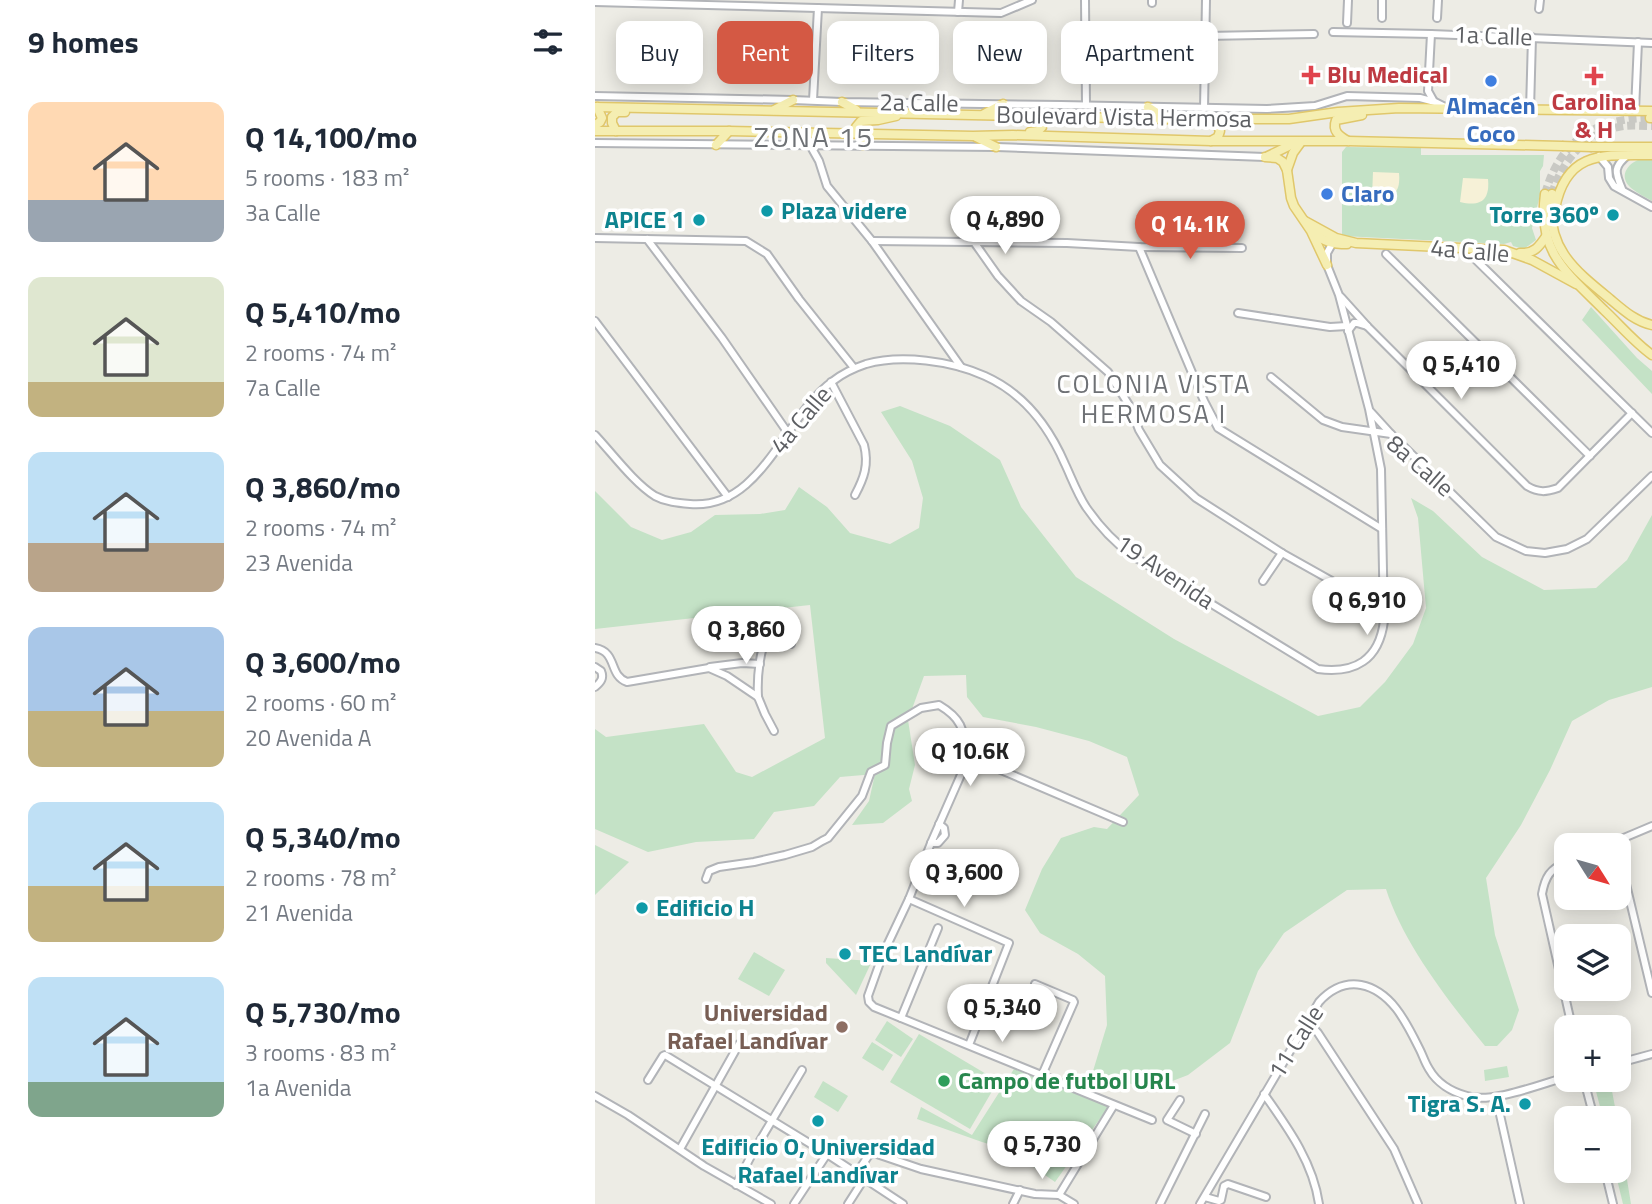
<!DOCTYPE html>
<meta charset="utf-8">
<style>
:root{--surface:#fff;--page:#f6f6f7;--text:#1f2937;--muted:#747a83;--accent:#d45944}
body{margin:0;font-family:"Titillium Web",sans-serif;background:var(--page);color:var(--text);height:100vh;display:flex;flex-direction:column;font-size:26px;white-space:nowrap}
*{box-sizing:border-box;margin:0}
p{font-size:23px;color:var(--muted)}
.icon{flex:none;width:38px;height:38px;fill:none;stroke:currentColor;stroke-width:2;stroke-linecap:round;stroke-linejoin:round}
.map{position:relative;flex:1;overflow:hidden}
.drawer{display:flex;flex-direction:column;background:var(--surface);width:595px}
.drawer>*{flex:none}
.top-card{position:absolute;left:21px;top:21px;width:665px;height:63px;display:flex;gap:14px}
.needle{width:46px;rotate:127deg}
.fabs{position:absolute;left:959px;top:833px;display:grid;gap:14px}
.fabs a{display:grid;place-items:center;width:77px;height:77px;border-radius:14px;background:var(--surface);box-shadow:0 4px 18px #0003;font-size:35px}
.price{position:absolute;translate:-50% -60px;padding:0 16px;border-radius:24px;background:#fff;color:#222;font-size:23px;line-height:46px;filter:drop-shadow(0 2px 4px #0008)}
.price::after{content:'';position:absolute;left:50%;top:42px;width:21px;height:16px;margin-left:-10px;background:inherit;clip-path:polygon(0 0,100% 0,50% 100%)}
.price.active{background:var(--accent);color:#fff}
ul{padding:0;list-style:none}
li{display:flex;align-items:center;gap:21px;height:175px;padding:0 28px}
li span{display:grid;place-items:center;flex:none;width:196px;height:140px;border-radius:14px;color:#555}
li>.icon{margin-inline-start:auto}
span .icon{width:84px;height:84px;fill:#fffc;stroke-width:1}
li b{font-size:30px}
h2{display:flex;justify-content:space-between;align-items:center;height:84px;padding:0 28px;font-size:30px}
.chip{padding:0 24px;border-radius:14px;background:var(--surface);box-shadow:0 4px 18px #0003;font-size:24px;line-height:63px}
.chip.active{background:var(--accent);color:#fff}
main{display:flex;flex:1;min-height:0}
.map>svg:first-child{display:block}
.green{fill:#c4e2c6}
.sand{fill:#f6f1d7}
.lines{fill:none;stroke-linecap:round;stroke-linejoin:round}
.major-tunnel{stroke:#c9c9c4;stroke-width:8;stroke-dasharray:8 4;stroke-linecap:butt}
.minor-casing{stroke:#b2b4b8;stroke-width:10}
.major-casing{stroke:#e0c76b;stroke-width:11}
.minor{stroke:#fff;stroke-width:6}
.major{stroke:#f5eeb2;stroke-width:8}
.major-bridge-casing{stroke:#e0c76b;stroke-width:11;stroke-linecap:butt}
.major-bridge{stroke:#f5eeb2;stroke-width:8}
.health-dot{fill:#e0444e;stroke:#fff;stroke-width:2.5}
.shop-dot{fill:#3f7fe0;stroke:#fff;stroke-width:2.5}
.culture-dot{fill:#0f9aa8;stroke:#fff;stroke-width:2.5}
.education-dot{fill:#8d6e63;stroke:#fff;stroke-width:2.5}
.leisure-dot{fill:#2e9e5b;stroke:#fff;stroke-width:2.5}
.labels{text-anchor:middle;stroke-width:7;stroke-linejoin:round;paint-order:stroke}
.street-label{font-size:24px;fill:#5d5f63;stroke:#fff}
.health-label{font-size:24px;font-weight:bold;fill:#be3a42;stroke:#fff;text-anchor:start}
.shop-label{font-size:24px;font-weight:bold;fill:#366cbe;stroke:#fff}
.culture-label{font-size:24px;font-weight:bold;fill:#0d838f;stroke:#fff;text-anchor:start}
.education-label{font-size:24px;font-weight:bold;fill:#785e54;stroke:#fff;text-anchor:end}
.leisure-label{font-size:24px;font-weight:bold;fill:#27864d;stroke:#fff;text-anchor:start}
.neighbourhood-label{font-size:26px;letter-spacing:2px;fill:#6e7175;stroke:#fff}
.quarter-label{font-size:28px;letter-spacing:2px;fill:#6e7175;stroke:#fff}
</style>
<main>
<section class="drawer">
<h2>9 homes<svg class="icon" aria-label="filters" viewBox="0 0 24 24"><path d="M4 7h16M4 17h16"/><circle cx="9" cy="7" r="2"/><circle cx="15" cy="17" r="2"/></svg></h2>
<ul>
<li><span style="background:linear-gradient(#ffd9b3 70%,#9aa5b1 0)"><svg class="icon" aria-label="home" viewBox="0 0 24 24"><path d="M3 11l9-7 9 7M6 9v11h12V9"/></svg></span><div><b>Q 14,100/mo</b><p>5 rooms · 183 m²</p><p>3a Calle</p></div></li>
<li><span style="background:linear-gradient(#dfe7d0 75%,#c2b280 0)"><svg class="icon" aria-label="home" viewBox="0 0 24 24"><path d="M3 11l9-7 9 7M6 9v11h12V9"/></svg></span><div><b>Q 5,410/mo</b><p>2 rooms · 74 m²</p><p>7a Calle</p></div></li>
<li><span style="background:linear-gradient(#bfe0f5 65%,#b9a48a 0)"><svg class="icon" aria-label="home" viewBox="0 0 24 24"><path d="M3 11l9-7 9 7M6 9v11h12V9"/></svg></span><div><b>Q 3,860/mo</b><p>2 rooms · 74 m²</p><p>23 Avenida</p></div></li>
<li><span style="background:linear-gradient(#a9c7e8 60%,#c2b280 0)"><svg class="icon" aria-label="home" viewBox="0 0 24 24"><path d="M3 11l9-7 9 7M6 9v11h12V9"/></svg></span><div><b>Q 3,600/mo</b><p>2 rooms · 60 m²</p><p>20 Avenida A</p></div></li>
<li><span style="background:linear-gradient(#bfe0f5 60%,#c2b280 0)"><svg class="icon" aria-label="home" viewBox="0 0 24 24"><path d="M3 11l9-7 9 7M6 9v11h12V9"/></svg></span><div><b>Q 5,340/mo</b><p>2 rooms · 78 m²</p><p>21 Avenida</p></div></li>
<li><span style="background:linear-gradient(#bfe0f5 75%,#7fa58c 0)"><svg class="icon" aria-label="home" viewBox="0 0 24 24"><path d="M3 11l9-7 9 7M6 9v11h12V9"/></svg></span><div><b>Q 5,730/mo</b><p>3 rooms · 83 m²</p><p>1a Avenida</p></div></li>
</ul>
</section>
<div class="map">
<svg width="1057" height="1204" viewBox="0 0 1057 1204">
<rect width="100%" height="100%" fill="#edece5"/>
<!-- green -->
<g class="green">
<path d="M751 147 826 148V155H949L948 166 945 171V195L937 228 941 240 929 249 918 246 916 242 909 244 747 236V152Z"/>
<path d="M1048 158H1057V201C1050 197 1042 193 1036 188 1022 175 1034 162 1048 158Z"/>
<path d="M996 307 1042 358 1057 371V394L987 320Z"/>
<path d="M305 406 355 426 405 460 426 507 481 577 579 639 723 716 765 707 790 682 818 644 831 608 823 518 816 498 838 511 887 557 949 590 1001 588 1032 560 1057 515V687L1014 700 977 721 955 770 926 825 891 878 900 935 924 1010 917 1030 902 1046H890C854 1002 808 943 791 889L752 890 689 933 663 971 635 1043 593 1075 554 1090 498 1071 512 1025 510 976 483 954 445 933 430 910 447 869 466 838 499 827 512 829 544 795 532 757 494 741 441 727 388 717 372 697 371 675 329 676 313 720 320 765 314 789 317 801 288 823 257 825 274 801 280 774 245 777 219 806 179 812 159 839 101 842 53 852 0 829V729L11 737 109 724 141 772 157 777 230 738 215 605 0 629V491L36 527 67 540 96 532 120 515 165 514 190 510 204 487 232 507 255 533 295 544 324 528 328 498 317 461 286 412Z"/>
<path d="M0 845 34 862 0 895Z"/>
<path d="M159 952 190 970 174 996 143 979Z"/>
<path d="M231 958 277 961 261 995 231 963Z"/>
<path d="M292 1021 318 1039 306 1057 280 1040Z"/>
<path d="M324 1034 403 1081 375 1129 295 1082Z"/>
<path d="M277 1042 298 1055 288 1071 267 1058Z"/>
<path d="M912 1066 914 1077 890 1081 889 1070Z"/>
<path d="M419 1069 514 1106 460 1182 414 1150 387 1142 322 1119 326 1107 377 1135Z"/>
<path d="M998 1080H1015L1022 1118H1008Z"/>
<path d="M228 1081 253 1096 243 1112 219 1097Z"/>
<path d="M1024 1131 1036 1204H1028L1020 1171H1024Z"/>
</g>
<!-- sand -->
<g class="sand">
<path d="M778 172 804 173C806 194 797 199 777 197Z"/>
<path d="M868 178 893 179C895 200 886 207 865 202Z"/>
</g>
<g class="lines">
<!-- major-tunnel -->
<g class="major-tunnel">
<path d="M950 194C965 140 1001 118 1055 118"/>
<path d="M957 194C967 160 992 131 1029 126 1038 125 1047 126 1057 126"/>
</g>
<!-- minor casing -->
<g class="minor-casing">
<g id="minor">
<path d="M490 0 491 105"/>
<path d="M0 2 406 13 437 0"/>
<path d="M557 3V0"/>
<path d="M944 9 945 0"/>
<path d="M363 12 364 0"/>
<path d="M787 18V0"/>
<path d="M842 18 843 0"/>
<path d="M752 23 753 0"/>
<path d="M738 32 836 34 1057 43"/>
<path d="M836 34 833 91 838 100"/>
<path d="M611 36 719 34"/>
<path d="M0 96 198 100 247 102 466 105 672 109 720 106 752 96 825 98 840 102 852 108"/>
<path d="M218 100 223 8"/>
<path d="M609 108 611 0"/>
<path d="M935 110 937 37"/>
<path d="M1040 110 1043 42"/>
<path d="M0 143 401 147 670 157"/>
<path d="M215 145 224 161 232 186 277 241 366 367"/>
<path d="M1004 156 1013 167 1014 178 1019 186 1057 207"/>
<path d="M1027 189C1020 172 1018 167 1033 155"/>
<path d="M0 238 151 241 172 254 204 299 259 368"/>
<path d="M52 239 127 338 193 433"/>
<path d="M277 241 472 243 544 247 647 248"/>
<path d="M379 242 403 276 426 301 456 322 513 372 534 405 544 430 565 465 601 498 687 553 753 590 789 607"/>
<path d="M544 247 609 401 623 428 787 529"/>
<path d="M791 254 995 456"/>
<path d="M877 256 1057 433"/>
<path d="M746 297 773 327 932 486C944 493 951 492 963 488L1037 413"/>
<path d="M643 313 735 327 752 326"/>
<path d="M0 321 133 497"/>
<path d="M753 331 759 323H762L772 326"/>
<path d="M676 377 728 420 747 427 796 434 901 537 931 551 950 553 972 549 992 539 1057 476"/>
<path d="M236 382 269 445C274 465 269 478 260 495"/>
<path d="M776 412 796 434"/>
<path d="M0 435C17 453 39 483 60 496 71 502 83 503 95 504 167 510 189 416 238 381 247 374 259 368 271 364 306 354 357 361 390 376 428 393 454 427 470 464 477 479 482 493 491 507 504 526 520 543 538 556L723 669C760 674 784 660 789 621L786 469 774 409 744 295 732 265V253L737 244"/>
<path d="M668 581 687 553"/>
<path d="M0 648C23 652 13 675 32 682L114 668 132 676 163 697 170 714 179 731"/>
<path d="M0 667 6 671C9 678 6 682 0 687"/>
<path d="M115 667 147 663 165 664"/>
<path d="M163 697C162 679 164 647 175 632 186 630 191 634 196 644"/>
<path d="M372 761 336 843 314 899 288 954 273 996 274 1002 279 1007 557 1120"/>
<path d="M372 761 377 759 387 762 528 822"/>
<path d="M336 843H343L350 835 349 828 344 824"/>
<path d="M1012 845 1057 826"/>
<path d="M1024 855 1057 993"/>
<path d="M971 862C955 869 950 877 947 894L977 1027"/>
<path d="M111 879 114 871 124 867 159 862 190 855 217 847 227 841 233 838 267 796 276 772 290 765 292 743 296 726 326 708 344 705C371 721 368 733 372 761"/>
<path d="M314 899 414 943 374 1045"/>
<path d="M440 984 478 1000 479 1002 447 1075"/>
<path d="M306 1018 343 928"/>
<path d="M712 1021 723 1033 799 1149 823 1204"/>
<path d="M1024 1063 1057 1054"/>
<path d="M53 1080 68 1056 70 1055 232 1154 308 1204"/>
<path d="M989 1080 999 1118"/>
<path d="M669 1094C693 1128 718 1162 724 1204"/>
<path d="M0 1096 33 1115 109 1166 176 1204"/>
<path d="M901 1097 925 1204"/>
<path d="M585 1100 572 1120 601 1134"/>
<path d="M85 1149 144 1044"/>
<path d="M1010 1171 1018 1204"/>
<path d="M261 1174 274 1155 279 1153 326 1169 440 1194 464 1195"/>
<path d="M141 1185 157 1154 207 1070"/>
<path d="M464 1195 519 1105"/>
<path d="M464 1195 479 1204"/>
<path d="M610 1197 624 1201 626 1200 629 1186 633 1184 671 1197"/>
<path d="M199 1204 232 1154"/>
<path d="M253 1204 269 1179"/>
<path d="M418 1204 425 1190"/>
<path d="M565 1204 610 1114"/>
<path d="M605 1204 724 1002C736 989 749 982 766 985 797 991 812 1024 825 1050 828 1056 830 1063 834 1069 842 1083 857 1092 872 1096 896 1104 946 1084 971 1077"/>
</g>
</g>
<!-- major casing -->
<g class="major-casing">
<g id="major">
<path d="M247 102 261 110"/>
<path d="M0 107 571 119H694L743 112 804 108 1057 111"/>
<path d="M553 107 571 119"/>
<path d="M179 110 198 100"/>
<path d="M389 114 408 104"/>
<path d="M1055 118H1057"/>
<path d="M614 121 622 124 625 131 623 137 616 141"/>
<path d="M0 125 5 122 7 118 2 107"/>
<path d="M0 131H134L378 136 418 135 616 141H753L967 146"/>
<path d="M21 131 17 123V117L22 112H30"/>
<path d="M435 132 443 131 447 127 446 122 438 120"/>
<path d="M264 133 261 127 266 121 283 120 301 116"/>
<path d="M381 137 401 147"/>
<path d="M753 141C744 136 737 131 741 120L767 115"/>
<path d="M121 145 134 131"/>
<path d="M268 145 276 134"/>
<path d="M997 147H1057"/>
<path d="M673 156 702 142"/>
<path d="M670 157 682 158 688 162 692 170 696 198 699 206 716 231 732 265"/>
<path d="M692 170 698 153 706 142"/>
<path d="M950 194C942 252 972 273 1009 310 1025 325 1039 342 1057 355"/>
<path d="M957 194C950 247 978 269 1015 299 1028 310 1040 321 1057 325"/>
<path d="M960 209C971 150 1009 155 1057 155"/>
<path d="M710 221 741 238 761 243 909 250 937 260 981 284"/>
<path d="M719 233C729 242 738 244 752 244"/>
<path d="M925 253C939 254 944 247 952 235"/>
</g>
</g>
<!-- minor -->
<use href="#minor" class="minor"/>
<!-- major -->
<use href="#major" class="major"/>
<!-- major-bridge casing -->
<g class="major-bridge-casing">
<path id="major-bridge" d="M967 146 997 147"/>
</g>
<!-- major-bridge -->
<use href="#major-bridge" class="major-bridge"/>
</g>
<!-- markers -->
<g class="health-dot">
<path d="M712.5 64.5h7v7h7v7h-7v7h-7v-7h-7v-7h7z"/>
<path d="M995.5 65.5h7v7h7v7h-7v7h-7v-7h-7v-7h7z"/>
</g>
<g class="shop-dot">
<circle cx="896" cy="81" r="7"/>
<circle cx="732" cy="194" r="7"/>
</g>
<g class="culture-dot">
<circle cx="172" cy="211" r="7"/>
<circle cx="1018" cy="215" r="7"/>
<circle cx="104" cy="220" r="7"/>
<circle cx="47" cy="908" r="7"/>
<circle cx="250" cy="954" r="7"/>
<circle cx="930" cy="1104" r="7"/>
<circle cx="223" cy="1121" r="7"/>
</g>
<circle class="education-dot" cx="247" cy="1027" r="7"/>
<circle class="leisure-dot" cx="349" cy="1081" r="7"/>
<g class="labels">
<!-- street labels -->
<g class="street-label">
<text transform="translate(898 36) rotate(2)" y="8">1a Calle</text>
<text transform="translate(324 103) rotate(1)" y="8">2a Calle</text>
<text transform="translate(529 117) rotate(1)" y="8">Boulevard Vista Hermosa</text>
<text transform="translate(875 251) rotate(5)" y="8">4a Calle</text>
<text transform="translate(206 420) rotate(-50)" y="8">4a Calle</text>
<text transform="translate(825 466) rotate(41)" y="8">8a Calle</text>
<text transform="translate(570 572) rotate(34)" y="8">19 Avenida</text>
<text transform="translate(701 1042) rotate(-58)" y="8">11 Calle</text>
</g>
<!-- health labels -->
<g class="health-label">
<text x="732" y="83">Blu Medical</text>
<text x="999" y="110" text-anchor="middle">Carolina<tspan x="999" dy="28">&amp; H</tspan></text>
</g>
<!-- shop labels -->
<g class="shop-label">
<text x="896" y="114">Almacén<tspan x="896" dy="28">Coco</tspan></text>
<text x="746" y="202" text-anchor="start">Claro</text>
</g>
<!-- culture labels -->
<g class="culture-label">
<text x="186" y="219">Plaza videre</text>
<text x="1004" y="223" text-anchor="end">Torre 360º</text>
<text x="90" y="228" text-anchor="end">APICE 1</text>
<text x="61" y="916">Edificio H</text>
<text x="264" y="962">TEC Landívar</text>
<text x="916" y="1112" text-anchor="end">Tigra S. A.</text>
<text x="223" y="1155" text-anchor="middle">Edificio O, Universidad<tspan x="223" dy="28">Rafael Landívar</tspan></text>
</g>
<!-- education labels -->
<g class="education-label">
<text x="233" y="1021">Universidad<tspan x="233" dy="28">Rafael Landívar</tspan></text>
</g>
<!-- leisure labels -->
<g class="leisure-label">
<text x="363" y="1089">Campo de futbol URL</text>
</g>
<!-- neighbourhood labels -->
<g class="neighbourhood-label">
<text x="559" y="393">COLONIA VISTA<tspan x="559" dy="30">HERMOSA I</tspan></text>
</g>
<!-- quarter labels -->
<g class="quarter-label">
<text x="219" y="147">ZONA 15</text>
</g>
</g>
</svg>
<div class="fabs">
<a><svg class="needle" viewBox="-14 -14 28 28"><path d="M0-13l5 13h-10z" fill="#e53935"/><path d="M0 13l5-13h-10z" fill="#747a83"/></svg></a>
<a><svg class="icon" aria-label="layers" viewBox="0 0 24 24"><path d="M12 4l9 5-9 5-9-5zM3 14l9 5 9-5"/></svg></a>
<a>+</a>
<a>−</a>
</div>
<b class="price" style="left:410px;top:256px">Q 4,890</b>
<b class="price active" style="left:595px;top:261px">Q 14.1K</b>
<b class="price" style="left:866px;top:401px">Q 5,410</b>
<b class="price" style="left:772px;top:637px">Q 6,910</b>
<b class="price" style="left:151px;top:666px">Q 3,860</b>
<b class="price" style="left:375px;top:788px">Q 10.6K</b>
<b class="price" style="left:369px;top:909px">Q 3,600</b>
<b class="price" style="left:407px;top:1044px">Q 5,340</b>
<b class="price" style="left:447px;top:1181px">Q 5,730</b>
<div class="top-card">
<a class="chip">Buy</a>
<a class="chip active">Rent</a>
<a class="chip">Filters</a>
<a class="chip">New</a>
<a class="chip">Apartment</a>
</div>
</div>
</main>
